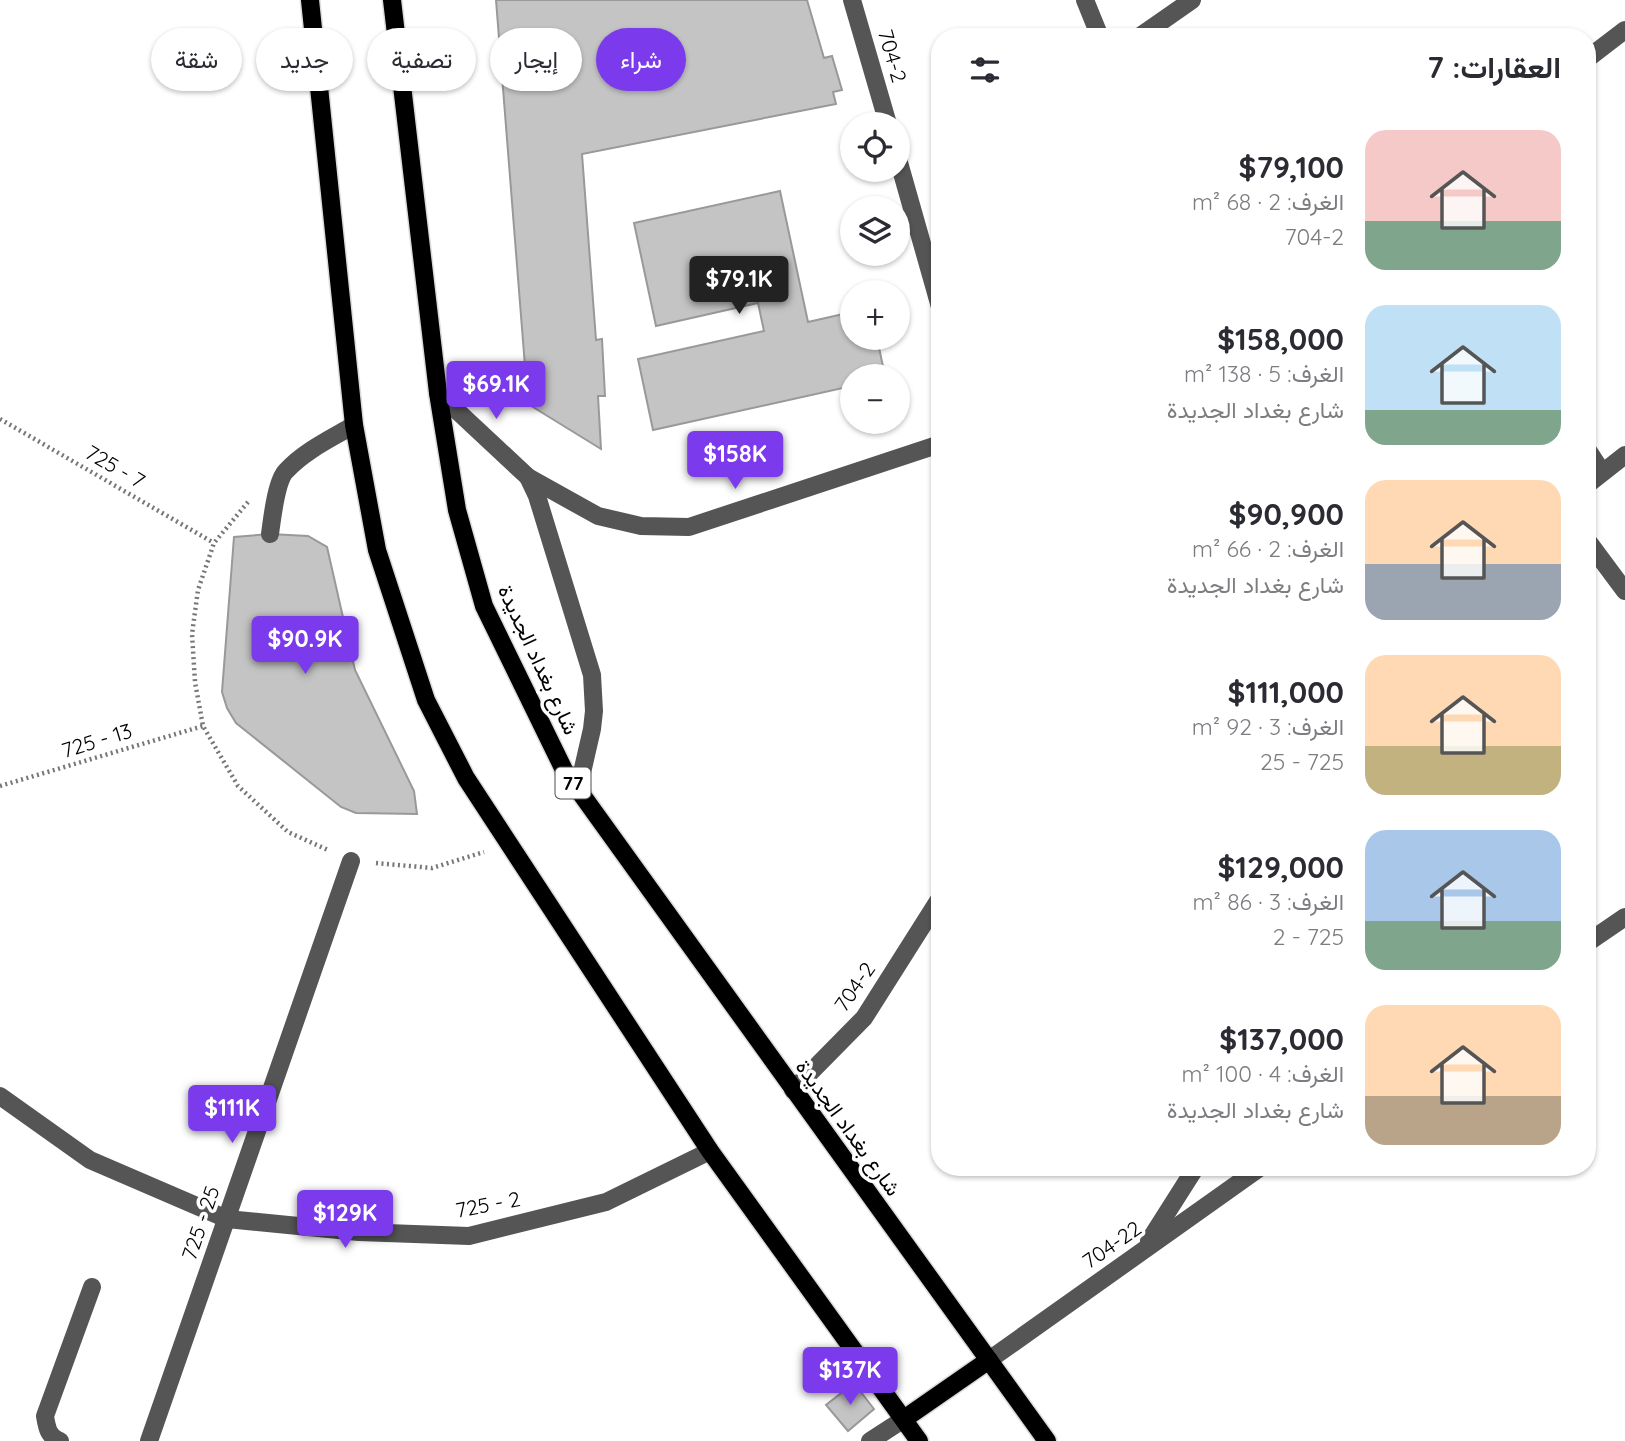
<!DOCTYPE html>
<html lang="ar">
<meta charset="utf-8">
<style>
:root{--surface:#fff;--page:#f7f7f7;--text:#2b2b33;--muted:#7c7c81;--accent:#7c3aed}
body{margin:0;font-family:Quicksand,Vazirmatn,sans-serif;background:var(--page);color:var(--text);direction:rtl;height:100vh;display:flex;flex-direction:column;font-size:26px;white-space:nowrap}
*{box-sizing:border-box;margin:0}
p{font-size:23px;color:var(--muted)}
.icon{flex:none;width:38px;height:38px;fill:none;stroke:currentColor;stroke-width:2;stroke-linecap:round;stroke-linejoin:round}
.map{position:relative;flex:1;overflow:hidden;direction:ltr}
.drawer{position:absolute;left:931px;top:28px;width:665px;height:1148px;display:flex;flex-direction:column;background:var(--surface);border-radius:28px;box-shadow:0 2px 5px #0004;direction:rtl}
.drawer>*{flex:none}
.top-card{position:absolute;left:21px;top:28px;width:665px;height:63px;direction:rtl;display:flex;gap:14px}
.tools{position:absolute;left:840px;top:112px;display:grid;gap:14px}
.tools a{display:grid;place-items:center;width:70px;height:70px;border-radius:50%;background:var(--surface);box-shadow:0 2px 5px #0004;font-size:35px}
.price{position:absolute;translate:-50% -60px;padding:0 16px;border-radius:7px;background:var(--accent);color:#fff;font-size:23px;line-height:46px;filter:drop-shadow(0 2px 4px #0008)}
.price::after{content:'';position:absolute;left:50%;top:42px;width:21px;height:16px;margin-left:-10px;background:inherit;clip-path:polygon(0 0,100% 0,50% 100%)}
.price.active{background:#222;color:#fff}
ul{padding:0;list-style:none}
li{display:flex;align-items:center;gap:21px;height:175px;padding:0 35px}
li span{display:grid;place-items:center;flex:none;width:196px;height:140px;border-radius:21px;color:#555}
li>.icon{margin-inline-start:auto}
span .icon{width:84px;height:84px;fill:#fffc;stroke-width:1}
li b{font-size:30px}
h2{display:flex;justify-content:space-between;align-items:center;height:84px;padding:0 35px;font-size:30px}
.tag{padding:0 24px;border-radius:32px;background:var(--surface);box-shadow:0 2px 5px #0004;font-size:24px;line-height:63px}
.tag.active{background:var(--accent);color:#fff}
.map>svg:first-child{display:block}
.building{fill:#c4c4c4;stroke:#999;stroke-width:2}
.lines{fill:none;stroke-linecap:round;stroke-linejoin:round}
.major-casing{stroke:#dbdbdb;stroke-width:21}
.path{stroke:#777;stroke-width:4.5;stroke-dasharray:2 3.5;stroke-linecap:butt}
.minor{stroke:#555;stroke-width:18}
.major{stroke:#000;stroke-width:18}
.labels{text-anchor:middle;stroke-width:7;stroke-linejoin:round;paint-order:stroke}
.shield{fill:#fff;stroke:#4c4c4c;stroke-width:2}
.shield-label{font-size:19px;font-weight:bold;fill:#000}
.street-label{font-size:21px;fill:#000;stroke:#fff}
</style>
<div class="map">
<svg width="1625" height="1441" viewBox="0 0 1625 1441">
<rect width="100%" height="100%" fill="#fff"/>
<!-- building -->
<g class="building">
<path d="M496 0H807L824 58 832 56 842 90 833 92 836 104 582 154 596 340 602 339 605 396H598L601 449 528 404Z"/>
<path d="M780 191 808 322 852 312V338H877L885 376H852V386L653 430 638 359 764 331 758 303 656 326 634 223Z"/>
<path d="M270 534 308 536 327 547 355 670 414 791 417 814 356 813 341 807 236 723 227 708 222 692 234 537Z"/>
<path d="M854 1383 874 1409 848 1431 826 1405Z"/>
</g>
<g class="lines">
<!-- major casing -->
<g class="major-casing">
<g id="major">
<path d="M310 0 354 425 377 550 426 700 466 778 710 1151 919 1441"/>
<path d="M392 0 438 393 457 510 484 606 564 770 1047 1441"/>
<path d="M904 1419 989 1360"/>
</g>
</g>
<!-- path -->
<g class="path">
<path d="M0 419 214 543"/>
<path d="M248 502 214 543 198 590 192 634 195 682 203 726 238 786 288 832 328 850"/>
<path d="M0 786 203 726"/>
<path d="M376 863 432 868 484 852"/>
</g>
<!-- minor -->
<g class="minor">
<path d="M852 0 888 124"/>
<path d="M1085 0 1100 37"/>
<path d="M1139 37 1192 0"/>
<path d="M1587 59 1625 30"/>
<path d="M898 159 940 307"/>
<path d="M438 393 528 477 598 516 641 526 689 527 940 444"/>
<path d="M1587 449 1602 472"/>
<path d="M528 477 537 496 592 675 594 711 592 729 578 790"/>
<path d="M1587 485 1625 455"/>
<path d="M270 534C272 520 276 481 286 471 304 451 332 438 354 425"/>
<path d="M1587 540 1625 591"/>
<path d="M1587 943 1625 917"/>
<path d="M793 1090 864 1018 940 898"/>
<path d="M0 1096 90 1160 227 1219 359 1232 469 1236 606 1202 710 1151"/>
<path d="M1149 1241 1196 1167"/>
<path d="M989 1360 1261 1167"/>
<path d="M60 1441C48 1436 47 1428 45 1416L92 1287"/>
<path d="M149 1441 351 861"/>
<path d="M870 1441 904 1419"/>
</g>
<!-- major -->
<use href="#major" class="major"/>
</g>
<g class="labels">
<!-- shield labels -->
<rect class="shield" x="555.5" y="767.5" width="35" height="31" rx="5"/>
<g class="shield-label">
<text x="573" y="790">77</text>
</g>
<!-- street labels -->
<g class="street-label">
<text transform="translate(892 56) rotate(74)" y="7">704-2</text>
<text transform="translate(115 467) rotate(30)" y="7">725 - 7</text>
<text transform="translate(538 660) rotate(65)" y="7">شارع بغداد الجديدة</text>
<text transform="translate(97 741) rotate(-17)" y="7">725 - 13</text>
<text transform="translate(855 987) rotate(-55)" y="7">704-2</text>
<text transform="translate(848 1128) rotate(54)" y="7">شارع بغداد الجديدة</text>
<text transform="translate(488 1205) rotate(-11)" y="7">725 - 2</text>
<text transform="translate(201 1223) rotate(-71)" y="7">725 - 25</text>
<text transform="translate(1112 1245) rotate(-35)" y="7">704-22</text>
</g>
</g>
</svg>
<div class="tools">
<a><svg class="icon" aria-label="locate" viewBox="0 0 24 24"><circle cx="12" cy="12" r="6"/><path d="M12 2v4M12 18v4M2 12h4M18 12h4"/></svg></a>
<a><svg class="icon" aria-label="layers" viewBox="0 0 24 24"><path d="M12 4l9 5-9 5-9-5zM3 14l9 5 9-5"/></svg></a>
<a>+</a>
<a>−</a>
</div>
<b class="price active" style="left:739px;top:316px">$79.1K</b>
<b class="price" style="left:496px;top:421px">$69.1K</b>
<b class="price" style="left:735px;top:491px">$158K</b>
<b class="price" style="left:305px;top:676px">$90.9K</b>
<b class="price" style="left:232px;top:1145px">$111K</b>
<b class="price" style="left:345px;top:1250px">$129K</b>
<b class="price" style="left:850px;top:1407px">$137K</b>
<div class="top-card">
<a class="tag active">شراء</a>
<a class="tag">إيجار</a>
<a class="tag">تصفية</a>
<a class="tag">جديد</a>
<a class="tag">شقة</a>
</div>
<section class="drawer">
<h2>العقارات: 7<svg class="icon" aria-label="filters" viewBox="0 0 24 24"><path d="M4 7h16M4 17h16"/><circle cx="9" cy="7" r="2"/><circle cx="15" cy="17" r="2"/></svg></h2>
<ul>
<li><span style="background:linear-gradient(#f6c9c9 65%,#7fa58c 0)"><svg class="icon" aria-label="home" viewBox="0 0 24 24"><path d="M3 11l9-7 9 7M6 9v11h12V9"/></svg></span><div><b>$79,100</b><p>الغرف: 2 · 68 m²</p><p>704-2</p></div></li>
<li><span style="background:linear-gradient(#bfe0f5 75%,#7fa58c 0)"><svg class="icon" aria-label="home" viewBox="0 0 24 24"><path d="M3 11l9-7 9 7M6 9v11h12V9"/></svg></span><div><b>$158,000</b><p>الغرف: 5 · 138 m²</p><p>شارع بغداد الجديدة</p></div></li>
<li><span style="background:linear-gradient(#ffd9b3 60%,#9aa5b1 0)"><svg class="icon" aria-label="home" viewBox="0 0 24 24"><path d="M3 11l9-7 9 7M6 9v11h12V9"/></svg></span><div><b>$90,900</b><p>الغرف: 2 · 66 m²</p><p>شارع بغداد الجديدة</p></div></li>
<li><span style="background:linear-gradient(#ffd9b3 65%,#c2b280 0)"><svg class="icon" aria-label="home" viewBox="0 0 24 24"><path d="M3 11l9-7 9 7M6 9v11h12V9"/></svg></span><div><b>$111,000</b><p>الغرف: 3 · 92 m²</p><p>725 - 25</p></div></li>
<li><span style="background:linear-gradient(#a9c7e8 65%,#7fa58c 0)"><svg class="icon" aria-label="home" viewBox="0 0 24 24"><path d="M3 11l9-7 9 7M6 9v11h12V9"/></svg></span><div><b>$129,000</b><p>الغرف: 3 · 86 m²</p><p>725 - 2</p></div></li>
<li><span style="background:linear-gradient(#ffd9b3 65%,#b9a48a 0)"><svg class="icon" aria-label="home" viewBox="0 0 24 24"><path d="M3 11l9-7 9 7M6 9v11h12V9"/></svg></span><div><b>$137,000</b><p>الغرف: 4 · 100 m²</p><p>شارع بغداد الجديدة</p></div></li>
</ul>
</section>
</div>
